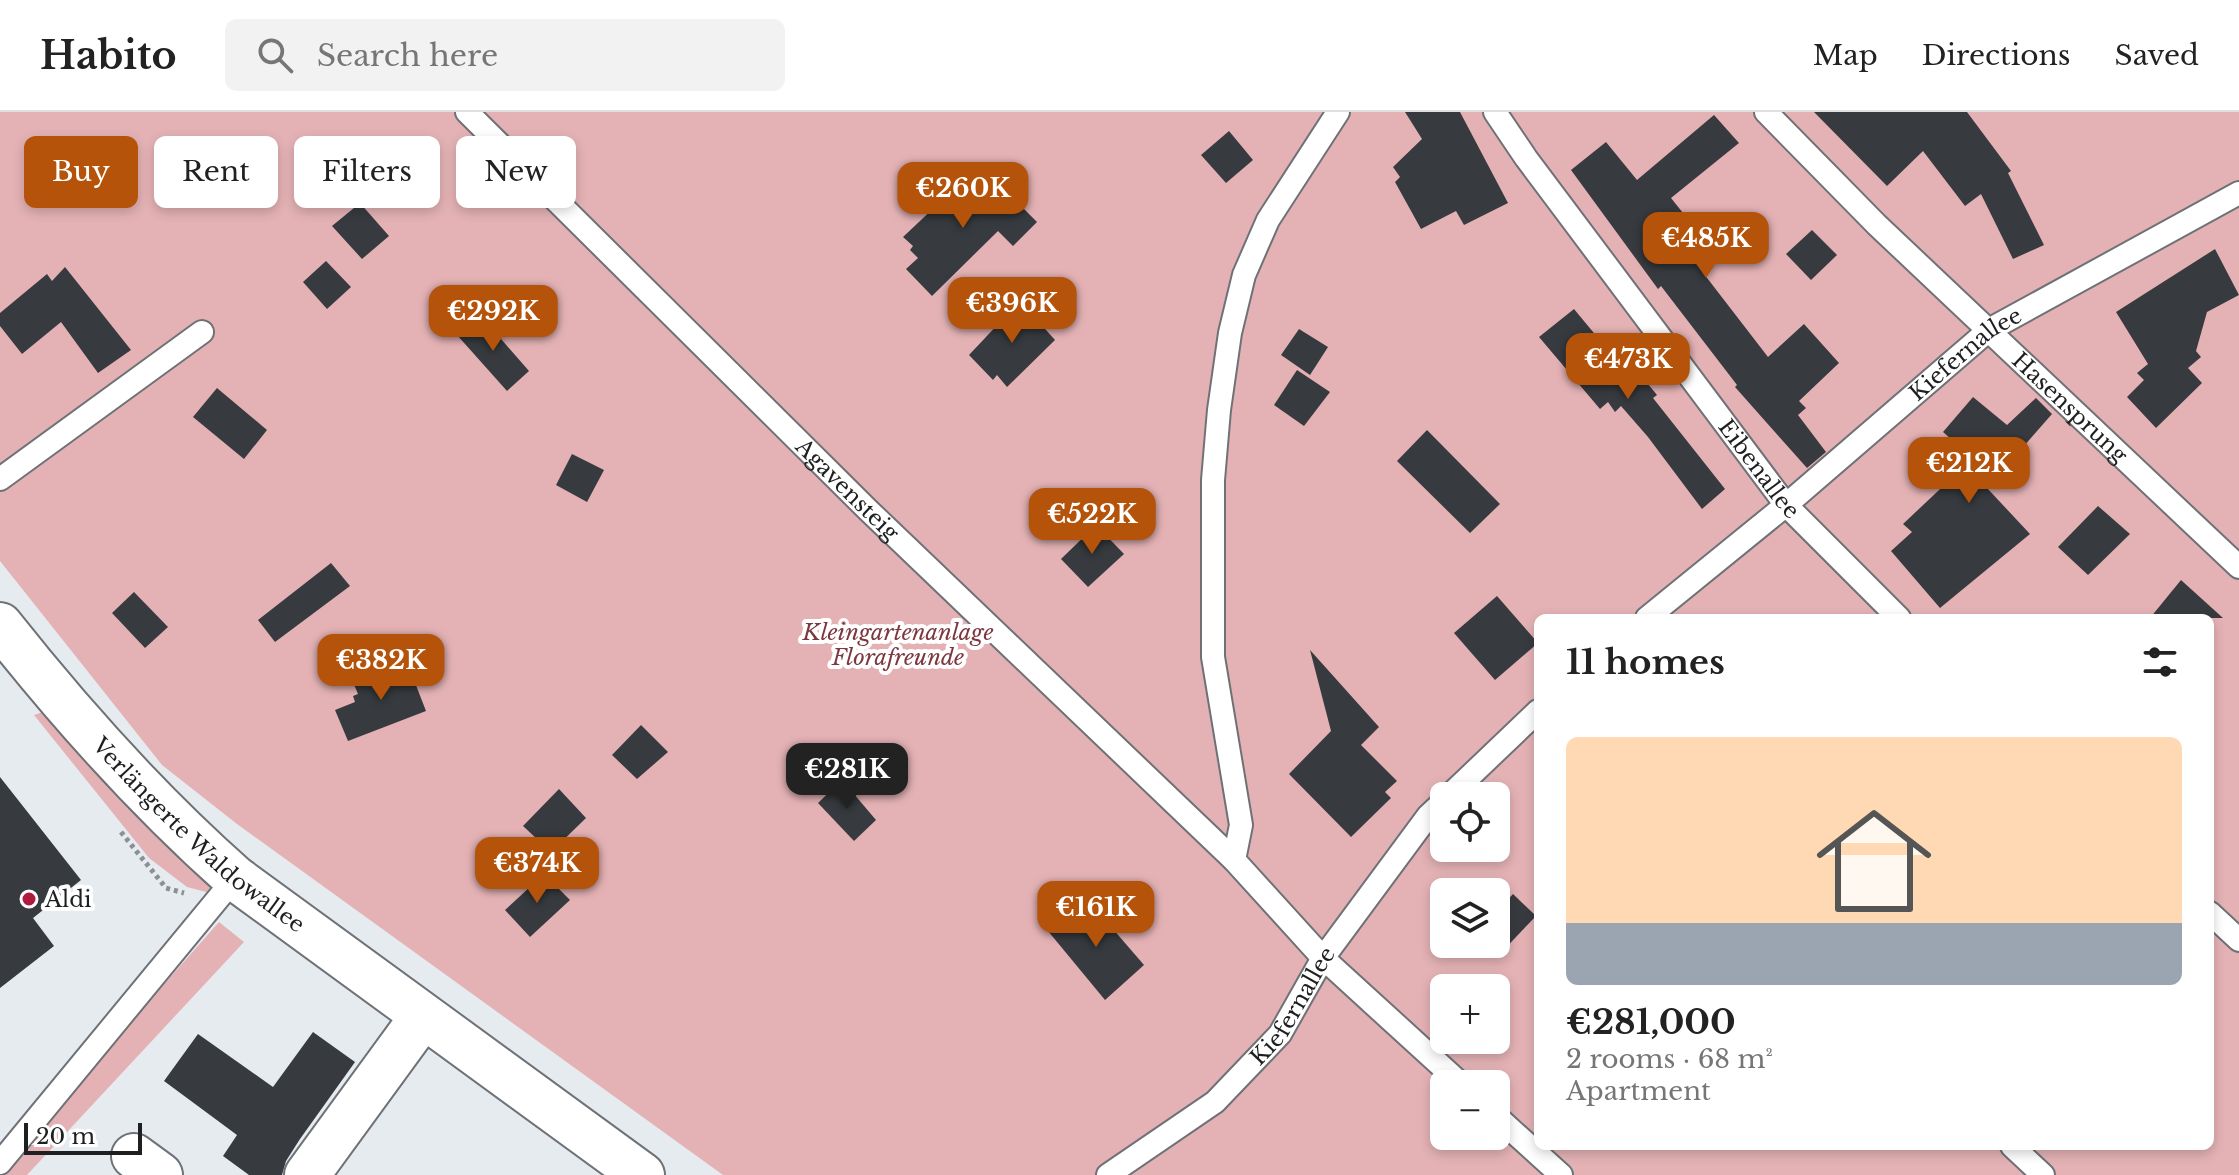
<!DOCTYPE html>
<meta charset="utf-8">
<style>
:root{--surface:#fff;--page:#f2f2f2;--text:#222;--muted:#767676;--line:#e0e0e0;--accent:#b45309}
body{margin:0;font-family:"Libre Baskerville",serif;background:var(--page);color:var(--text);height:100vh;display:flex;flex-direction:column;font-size:30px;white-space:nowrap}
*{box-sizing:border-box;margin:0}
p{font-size:26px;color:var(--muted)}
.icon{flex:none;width:44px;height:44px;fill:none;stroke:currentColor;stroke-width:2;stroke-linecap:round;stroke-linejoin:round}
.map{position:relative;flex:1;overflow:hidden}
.sheet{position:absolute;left:1534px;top:502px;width:680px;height:536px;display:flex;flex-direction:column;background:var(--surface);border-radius:12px;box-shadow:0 4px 12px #0003}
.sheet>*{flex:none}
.banner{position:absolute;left:24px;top:24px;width:760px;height:72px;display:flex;gap:16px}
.fabs{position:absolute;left:1430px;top:670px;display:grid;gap:16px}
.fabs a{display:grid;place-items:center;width:80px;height:80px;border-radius:12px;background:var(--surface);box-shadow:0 4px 12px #0003;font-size:40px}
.scale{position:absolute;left:24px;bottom:20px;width:118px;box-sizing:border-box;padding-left:8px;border:4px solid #1d1f20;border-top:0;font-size:22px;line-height:28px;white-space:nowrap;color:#1d1f20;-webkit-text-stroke:6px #fff;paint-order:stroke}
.price{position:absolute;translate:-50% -68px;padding:0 18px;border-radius:16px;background:var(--accent);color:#fff;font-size:26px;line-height:52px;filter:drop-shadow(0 2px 4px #0008)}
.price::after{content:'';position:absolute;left:50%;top:48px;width:24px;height:18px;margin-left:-12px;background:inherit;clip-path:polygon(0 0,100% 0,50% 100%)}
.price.selected{background:#222;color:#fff}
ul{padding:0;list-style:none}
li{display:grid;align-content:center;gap:16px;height:424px;padding:0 32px}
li+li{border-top:2px solid var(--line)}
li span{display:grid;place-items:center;height:248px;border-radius:12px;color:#555}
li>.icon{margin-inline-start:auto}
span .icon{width:144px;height:144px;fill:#fffc;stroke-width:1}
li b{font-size:34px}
h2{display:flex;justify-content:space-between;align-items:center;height:96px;padding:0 32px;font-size:34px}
.chip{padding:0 28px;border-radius:12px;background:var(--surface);box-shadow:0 4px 12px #0003;font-size:28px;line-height:72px}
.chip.selected{background:var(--accent);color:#fff}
header{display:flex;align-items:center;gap:48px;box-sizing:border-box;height:112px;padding:0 40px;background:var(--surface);border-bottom:2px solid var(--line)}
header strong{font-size:38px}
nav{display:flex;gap:44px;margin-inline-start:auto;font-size:28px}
.search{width:560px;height:72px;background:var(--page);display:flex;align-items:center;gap:20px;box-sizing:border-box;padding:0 28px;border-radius:12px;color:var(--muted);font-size:30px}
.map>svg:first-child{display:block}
.green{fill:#e4b2b5;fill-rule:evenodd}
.building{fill:#373b3f}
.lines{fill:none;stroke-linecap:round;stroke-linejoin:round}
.lane-casing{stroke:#6e7276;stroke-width:26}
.street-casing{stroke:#6e7276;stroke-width:48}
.secondary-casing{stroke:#6e7276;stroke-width:48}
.path{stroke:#8c9093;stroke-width:5;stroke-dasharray:4 4;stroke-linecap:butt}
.lane{stroke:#fff;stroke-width:22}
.street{stroke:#fff;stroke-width:44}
.secondary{stroke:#fff;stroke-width:44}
.poi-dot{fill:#af1b3f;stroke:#fff;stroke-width:3}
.labels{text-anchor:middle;stroke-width:8;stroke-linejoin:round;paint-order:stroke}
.street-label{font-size:22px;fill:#1d1f20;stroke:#fff}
.park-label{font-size:22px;font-style:italic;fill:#7d373f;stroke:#fff}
.poi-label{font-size:22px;fill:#1d1f20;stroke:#fff;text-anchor:start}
</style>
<header>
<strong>Habito</strong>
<div class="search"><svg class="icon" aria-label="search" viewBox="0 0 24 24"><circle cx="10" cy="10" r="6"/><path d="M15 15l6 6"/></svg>Search here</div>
<nav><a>Map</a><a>Directions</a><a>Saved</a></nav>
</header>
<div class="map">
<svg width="2239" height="1063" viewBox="0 0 2239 1063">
<rect width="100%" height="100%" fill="#e6ebf0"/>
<!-- green -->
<g class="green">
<path d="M0 0H2239V1063H723L237 712 162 653 0 449ZM1538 506H2210V1034H1538ZM1444 684H1496V736H1444ZM1444 780H1496V832H1444ZM1444 876H1496V928H1444ZM1444 972H1496V1024H1444Z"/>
<path d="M46 599 217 772 210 781 187 775 149 746 34 603Z"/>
<path d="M219 810 244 830 27 1063H0L28 1026Z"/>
</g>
<!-- building -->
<g class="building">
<path d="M1405 0H1460L1508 91 1464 113 1456 99 1421 117 1395 70 1400 65 1393 55 1422 27Z"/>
<path d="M1814 0H1967L2011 59 2008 61 2044 133 2013 147 1981 82 1965 94 1923 39 1887 74Z"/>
<path d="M1714 3 1739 31 1671 86 1711 136 1694 149 1768 245 1804 212 1839 251 1799 289 1806 296 1798 303 1826 340 1807 356 1735 275 1737 273 1661 174 1658 177 1571 58 1606 30 1637 68Z"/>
<path d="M1229 19 1253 48 1226 71 1201 43Z"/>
<path d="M973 59 1000 85 1006 79 1037 110 1013 134 998 119 932 184 906 157 918 146 910 138 913 134 903 125Z"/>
<path d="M360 91 389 124 362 147 332 114Z"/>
<path d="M1812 118 1837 143 1811 168 1786 142Z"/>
<path d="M2215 137 2239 183 2207 200 2196 239 2201 245 2188 256 2202 271 2156 316 2127 285 2144 268 2137 261 2148 252 2116 200Z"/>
<path d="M326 149 351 175 327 197 303 170Z"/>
<path d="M65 155 131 238 98 261 61 210 22 242 0 214V201L47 162 52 169Z"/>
<path d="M1020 189 1055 228 1007 275 997 263 993 268 969 243Z"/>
<path d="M1574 197 1627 261 1634 255 1657 283 1653 286 1725 377 1702 397 1648 325 1621 294 1615 300 1608 290 1600 297 1539 225Z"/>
<path d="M480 203 529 259 507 279 457 223Z"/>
<path d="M1299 217 1328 235 1310 263 1281 243Z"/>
<path d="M1297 258 1330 280 1304 314 1274 293Z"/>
<path d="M217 276 267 318 244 347 193 305Z"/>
<path d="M1973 285 2007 313 2036 286 2052 302 1987 376 2030 422 1940 496 1891 439 1912 420 1903 412 1973 346 1943 320Z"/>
<path d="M1427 318 1500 392 1470 421 1397 349Z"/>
<path d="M572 342 604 358 587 390 556 373Z"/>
<path d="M2098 394 2130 422 2088 463 2058 435Z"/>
<path d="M1096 413 1124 442 1088 475 1061 447Z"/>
<path d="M331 451 350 474 275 530 258 508Z"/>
<path d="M2181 468 2223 506H2150Z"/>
<path d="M134 480 168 515 145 536 112 501Z"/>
<path d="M1497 484 1538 531 1495 568 1454 521Z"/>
<path d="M1310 538 1379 615 1361 633 1397 669 1385 680 1391 686 1351 725 1289 662 1331 619Z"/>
<path d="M407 550 426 599 348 629 335 598 355 590 353 584 358 582 353 570Z"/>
<path d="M641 613 668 640 637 667 612 643Z"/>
<path d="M0 665 81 768 33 806 54 834 0 876Z"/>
<path d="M842 668 876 708 854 729 818 691Z"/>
<path d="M559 677 586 706 551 740 523 714Z"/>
<path d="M544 762 570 788 530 825 505 798Z"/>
<path d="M1513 782 1536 804 1496 846V800Z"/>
<path d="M1087 787 1144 853 1105 888 1048 819Z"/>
<path d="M313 920 355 950 300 1027 286 1049 282 1063H249L223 1044 237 1023 164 969 198 922 273 975Z"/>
</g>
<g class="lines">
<!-- lane casing -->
<g class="lane-casing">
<g id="lane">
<path id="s1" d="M467 0 868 398 1234 748 1323 846 1461 972"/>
<path id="s2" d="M1495 0 1526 46 1786 393 1899 506"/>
<path id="s3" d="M1766 0 1877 113 2239 455"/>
<path d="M0 367 202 220"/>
<path id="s4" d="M1647 506 1786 393 1989 218 2239 81"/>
<path d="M1449 684 1538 599"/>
<path d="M1234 748 1241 713 1213 545V368L1219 298 1230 221 1244 163 1268 108 1338 0"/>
<path d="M2210 801 2239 828"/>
<path d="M1496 1004 1561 1063"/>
<path d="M2012 1034 2043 1063"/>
<path d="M0 1051 235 766"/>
<path id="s5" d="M1108 1063 1215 990 1280 922 1323 846 1428 704 1444 689"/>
</g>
</g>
<!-- street casing -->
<g class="street-casing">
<g id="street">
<path d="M134 1044 160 1063"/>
<path d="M307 1063 423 904"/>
</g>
</g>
<!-- secondary casing -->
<g class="secondary-casing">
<g id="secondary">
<path id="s6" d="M0 513C72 604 148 689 235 766L642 1063"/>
</g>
</g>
<!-- path -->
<path class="path" d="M121 720 166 776 184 781"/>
<!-- lane -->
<use href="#lane" class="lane"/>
<!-- street -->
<use href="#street" class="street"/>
<!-- secondary -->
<use href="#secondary" class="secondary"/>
</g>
<!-- markers -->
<circle class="poi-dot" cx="29" cy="787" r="8"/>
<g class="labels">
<!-- street labels -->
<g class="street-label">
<text dy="8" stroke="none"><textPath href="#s4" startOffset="414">Kiefernallee</textPath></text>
<text dy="8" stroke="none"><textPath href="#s3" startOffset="424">Hasensprung</textPath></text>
<text dy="8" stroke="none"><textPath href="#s2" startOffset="444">Eibenallee</textPath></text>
<text dy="8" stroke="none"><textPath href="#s1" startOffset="536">Agavensteig</textPath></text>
<text dy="8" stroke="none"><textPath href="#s6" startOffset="290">Verlängerte Waldowallee</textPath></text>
<text dy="8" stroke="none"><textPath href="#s5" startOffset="254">Kiefernallee</textPath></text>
</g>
<!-- park labels -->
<g class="park-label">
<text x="898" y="528">Kleingartenanlage<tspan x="898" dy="25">Florafreunde</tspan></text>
</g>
<!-- poi labels -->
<g class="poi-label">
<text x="45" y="795">Aldi</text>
</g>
</g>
</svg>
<div class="fabs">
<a><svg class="icon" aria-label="locate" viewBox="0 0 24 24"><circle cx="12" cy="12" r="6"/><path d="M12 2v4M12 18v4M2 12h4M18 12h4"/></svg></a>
<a><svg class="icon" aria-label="layers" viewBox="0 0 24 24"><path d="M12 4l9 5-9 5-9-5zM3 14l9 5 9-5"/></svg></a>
<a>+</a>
<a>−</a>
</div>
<div class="scale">20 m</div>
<b class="price" style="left:963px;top:118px">€260K</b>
<b class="price" style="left:1706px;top:168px">€485K</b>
<b class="price" style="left:1012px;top:233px">€396K</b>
<b class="price" style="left:493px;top:241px">€292K</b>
<b class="price" style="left:1628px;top:289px">€473K</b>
<b class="price" style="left:1969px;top:393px">€212K</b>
<b class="price" style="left:1092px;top:444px">€522K</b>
<b class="price" style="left:381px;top:590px">€382K</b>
<b class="price selected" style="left:847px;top:699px">€281K</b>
<b class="price" style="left:537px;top:793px">€374K</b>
<b class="price" style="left:1096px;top:837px">€161K</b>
<div class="banner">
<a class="chip selected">Buy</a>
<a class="chip">Rent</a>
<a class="chip">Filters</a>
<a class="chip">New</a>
</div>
<section class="sheet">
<h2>11 homes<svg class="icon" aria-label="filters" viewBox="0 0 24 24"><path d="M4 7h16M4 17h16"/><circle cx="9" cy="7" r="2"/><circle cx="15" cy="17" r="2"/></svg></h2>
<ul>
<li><span style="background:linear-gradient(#ffd9b3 75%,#9aa5b1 0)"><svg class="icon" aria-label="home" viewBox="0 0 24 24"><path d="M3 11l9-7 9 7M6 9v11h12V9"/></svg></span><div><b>€281,000</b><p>2 rooms · 68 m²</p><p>Apartment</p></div></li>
</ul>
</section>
</div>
